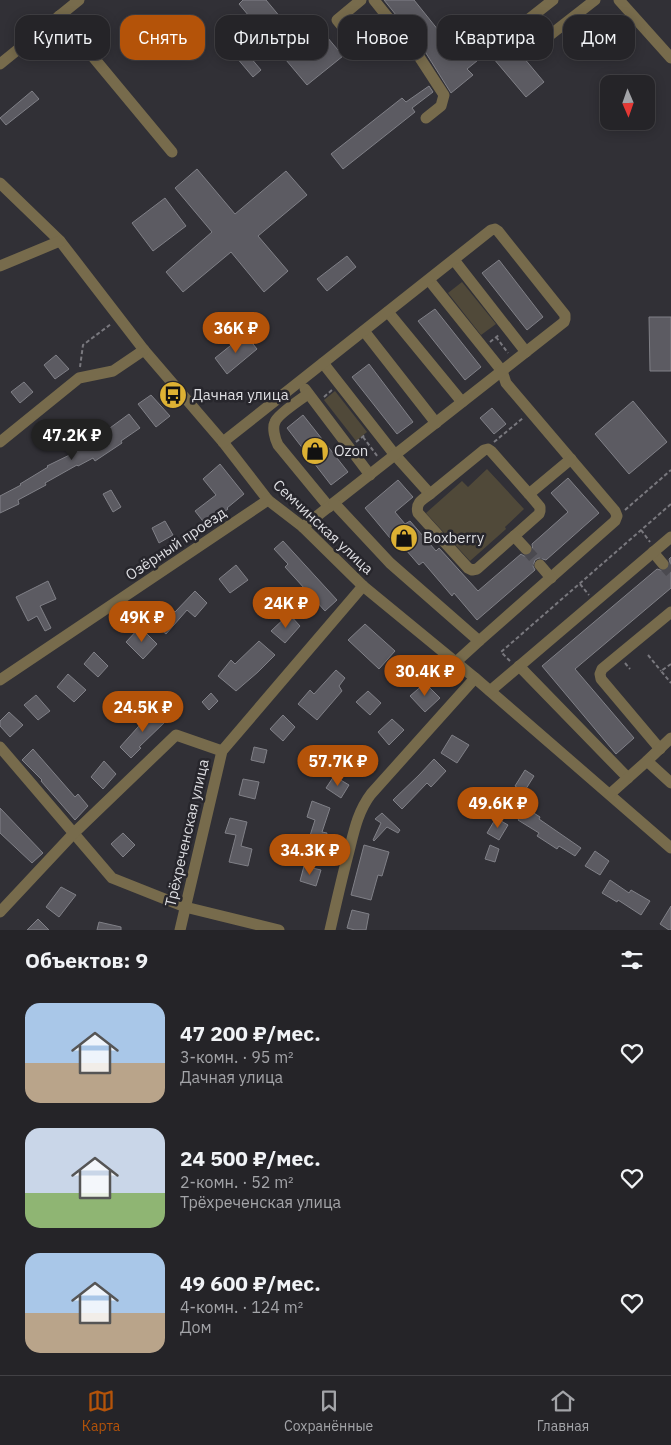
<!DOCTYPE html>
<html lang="ru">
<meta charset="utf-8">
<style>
:root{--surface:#252428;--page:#2d2c30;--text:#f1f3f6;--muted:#a3a4a8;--line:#424145;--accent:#b45309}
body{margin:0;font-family:"IBM Plex Sans",sans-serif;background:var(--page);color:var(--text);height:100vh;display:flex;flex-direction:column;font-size:19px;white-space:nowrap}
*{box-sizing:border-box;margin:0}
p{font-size:16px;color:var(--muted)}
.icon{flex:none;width:28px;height:28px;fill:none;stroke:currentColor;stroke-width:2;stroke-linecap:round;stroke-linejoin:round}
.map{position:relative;height:930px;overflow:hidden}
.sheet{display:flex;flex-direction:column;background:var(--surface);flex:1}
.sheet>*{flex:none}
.guide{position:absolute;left:15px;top:15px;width:641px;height:45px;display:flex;gap:10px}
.needle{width:32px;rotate:178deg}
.tools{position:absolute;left:600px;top:75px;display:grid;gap:10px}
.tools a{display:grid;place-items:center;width:55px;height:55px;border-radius:10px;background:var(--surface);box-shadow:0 2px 12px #0003,0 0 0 1px var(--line);font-size:25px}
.price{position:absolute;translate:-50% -42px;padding:0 11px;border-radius:18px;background:var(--accent);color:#fff;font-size:16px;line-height:32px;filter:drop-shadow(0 1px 2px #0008)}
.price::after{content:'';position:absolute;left:50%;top:30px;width:15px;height:11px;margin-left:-8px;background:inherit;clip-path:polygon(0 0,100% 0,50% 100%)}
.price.active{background:#222;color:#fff}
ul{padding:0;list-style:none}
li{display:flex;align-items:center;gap:15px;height:125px;padding:0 25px}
li span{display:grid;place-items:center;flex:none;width:140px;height:100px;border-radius:15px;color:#555}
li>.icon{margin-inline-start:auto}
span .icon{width:60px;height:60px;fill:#fffc;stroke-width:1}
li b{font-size:21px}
h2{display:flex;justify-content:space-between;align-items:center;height:60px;padding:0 25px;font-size:21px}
.tag{padding:0 18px;border-radius:15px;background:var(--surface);box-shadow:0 2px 12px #0003,0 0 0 1px var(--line);font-size:18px;line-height:45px}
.tag.active{background:var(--accent);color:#fff}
.menu{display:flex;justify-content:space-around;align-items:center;height:70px;border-top:1px solid var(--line);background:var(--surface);font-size:14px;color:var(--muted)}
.menu a{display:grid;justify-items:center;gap:2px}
.menu .active{color:var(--accent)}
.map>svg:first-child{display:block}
.green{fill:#504939}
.building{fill:#5c5b62;stroke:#808087}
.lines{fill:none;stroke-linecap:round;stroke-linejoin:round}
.minor-tunnel{stroke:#4b4a50;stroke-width:11;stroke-dasharray:11 5.5;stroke-linecap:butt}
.path{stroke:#79787e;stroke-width:2;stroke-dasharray:4 2.5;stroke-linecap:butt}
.minor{stroke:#776b4c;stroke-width:11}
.labels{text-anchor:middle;stroke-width:5;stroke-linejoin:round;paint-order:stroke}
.poi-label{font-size:15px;fill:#dedee2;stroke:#27262c;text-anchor:start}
.street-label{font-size:15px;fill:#dedee2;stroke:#27262c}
</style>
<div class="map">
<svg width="671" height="930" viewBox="0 0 671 930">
<rect width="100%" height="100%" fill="#313036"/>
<!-- green -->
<g class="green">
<path d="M462 282 496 324 481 335 448 293Z"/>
<path d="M335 391 367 432 356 441 324 400Z"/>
<path d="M487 469 524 509 505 527 506 529 470 561 426 513 462 481 468 487Z"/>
</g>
<!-- building -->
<g class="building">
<path d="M243 0H266L286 24 268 39 239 4Z"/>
<path d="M384 0H414L443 36 451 30 470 54 484 42 477 33 492 20 544 82 526 97 488 52 467 69 473 75 451 93 424 50Z"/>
<path d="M322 31 343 56 307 85 286 60Z"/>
<path d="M239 44 261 70 253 77 231 51Z"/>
<path d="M429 86 433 92 412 108 415 112 343 169 331 154 402 98 406 102Z"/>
<path d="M32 91 39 99 6 125 0 118Z"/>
<path d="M197 169 235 214 286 171 307 195 258 236 288 271 264 292 231 252 183 292 166 272 212 232 175 188Z"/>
<path d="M165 198 186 226 153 251 132 223Z"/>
<path d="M347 256 356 267 327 291 317 279Z"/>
<path d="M499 260 543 317 527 330 482 273Z"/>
<path d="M435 309 481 367 465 380 418 321Z"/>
<path d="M649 317H671V371H650Z"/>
<path d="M245 334 257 349 227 374 215 358Z"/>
<path d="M56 355 69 369 55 379 44 365Z"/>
<path d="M369 364 413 422 397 434 352 377Z"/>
<path d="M24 382 33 392 20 403 11 392Z"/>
<path d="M151 395 170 416 156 427 138 404Z"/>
<path d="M633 401 667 442 629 474 595 434Z"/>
<path d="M492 408 506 424 494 434 480 418Z"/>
<path d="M129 414 140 428 121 441 122 443 95 461 93 458 78 466 77 465 45 483 46 485 18 500 19 504 0 513V496L21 485 20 484 48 467 47 466 86 447 85 445 99 436Z"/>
<path d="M303 415 348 472 331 485 287 428Z"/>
<path d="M220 464 244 494 227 508 228 509 206 525 195 511 216 495 203 479Z"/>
<path d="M568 478 599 513 546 560 539 558 535 560 533 566 535 570 477 620 454 593 452 596 423 562 419 565 393 535 390 538 365 508 398 480 413 497 395 512 405 524 410 521 436 551 439 548 478 591 521 554 524 556 531 555 533 551 532 544 568 512 551 493Z"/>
<path d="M111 490 121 507 113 512 103 494Z"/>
<path d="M165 521 173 535 159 543 152 528Z"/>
<path d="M283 541 337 600 325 611 285 567 288 564 274 549Z"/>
<path d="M671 557V588L575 669 634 738 616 754 542 666 657 569 664 571 668 569 670 563 669 559Z"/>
<path d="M236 565 248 580 230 593 219 579Z"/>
<path d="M48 581 56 599 40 606 51 628 45 631 37 616 28 621 16 597Z"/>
<path d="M195 591 207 603 195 617 187 610 166 634 153 623 168 605 175 612Z"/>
<path d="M289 614 300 626 285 643 271 631Z"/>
<path d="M365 624 395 651 379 669 348 640Z"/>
<path d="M140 627 157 644 143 659 126 642Z"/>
<path d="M259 641 275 655 258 672 236 691 218 676 231 660 235 664Z"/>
<path d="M94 652 108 666 98 677 84 664Z"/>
<path d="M336 670 345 678 339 686 342 691 317 720 298 704 310 690 314 694Z"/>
<path d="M68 674 86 690 74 702 57 687Z"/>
<path d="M425 683 440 698 425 712 410 696Z"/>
<path d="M368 691 381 703 370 715 356 702Z"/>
<path d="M211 693 218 701 209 710 202 702Z"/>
<path d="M36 695 50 711 38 720 24 705Z"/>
<path d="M154 707 166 721 139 747 141 748 131 758 120 747 138 727Z"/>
<path d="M9 712 23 725 10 737 0 726V721Z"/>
<path d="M283 715 295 727 283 741 270 729Z"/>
<path d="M392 719 404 730 389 745 378 732Z"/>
<path d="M452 735 469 745 457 763 441 753Z"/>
<path d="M254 747 267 750 264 763 251 760Z"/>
<path d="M33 749 75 797 78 794 88 806 75 820 41 781 42 780 22 760Z"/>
<path d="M361 749 372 760 359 774 347 764Z"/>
<path d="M434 759 446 771 431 787 427 783 402 809 393 800 419 775Z"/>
<path d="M104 761 116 774 103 789 91 777Z"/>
<path d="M525 770 534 776 524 792 515 786Z"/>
<path d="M334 776 349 785 341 798 326 788Z"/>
<path d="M243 779 259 782 255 799 239 795Z"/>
<path d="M312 801 330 808 322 832 327 833 323 851 307 845 315 820 307 817Z"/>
<path d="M0 808 43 853 32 863 0 833Z"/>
<path d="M526 808 540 817 539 819 581 848 575 856 559 846 557 849 537 836 539 833 518 820Z"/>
<path d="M382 813 400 830 398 833 387 827 374 841 373 840 381 823 375 819Z"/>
<path d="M230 818 247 822 241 846 252 849 248 866 229 862 236 835 225 833Z"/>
<path d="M496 818 508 825 499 840 487 833Z"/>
<path d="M123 833 135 845 123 857 111 844Z"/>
<path d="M364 845 389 852 382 876 378 875 371 900 351 895Z"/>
<path d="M490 845 499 849 495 862 485 859Z"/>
<path d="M595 851 609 861 600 875 585 866Z"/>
<path d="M304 866 321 870 316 886 300 881Z"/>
<path d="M610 880 629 893 631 890 650 901 641 915 618 900 617 902 602 893Z"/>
<path d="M61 887 76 895 59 917 46 907Z"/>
<path d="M671 906V930H669L660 924Z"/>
<path d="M352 910 369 914 366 930H355L347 928Z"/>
<path d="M38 919 49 930H27Z"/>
<path d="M99 922 121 927V930H97Z"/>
</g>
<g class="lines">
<!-- minor-tunnel -->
<g class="minor-tunnel">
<path d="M526 549 540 565"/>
<path d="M663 564 671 573"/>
</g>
<!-- path -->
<g class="path">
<path d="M496 337 508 353"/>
<path d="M490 342 500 334"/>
<path d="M80 367 83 345 111 324"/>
<path d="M324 397 332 390"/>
<path d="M363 437 378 457"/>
<path d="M356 442 366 434"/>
<path d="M494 442 523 418"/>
<path d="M625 510 671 470"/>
<path d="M641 530 650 542"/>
<path d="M580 584 589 595"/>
<path d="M648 655 661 671"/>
<path d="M510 661 501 652 671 504"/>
<path d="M625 663 630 669"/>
<path d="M671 664 661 671 671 683"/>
</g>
<!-- minor -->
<g class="minor">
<path d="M361 0 337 20 356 43 388 18"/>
<path d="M374 0 418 55 444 95 441 106 426 118"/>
<path d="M553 0 520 26 536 46 595 0"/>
<path d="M619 0 671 58"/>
<path d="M59 16 172 152"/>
<path d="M0 64 79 0"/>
<path d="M0 183 60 241 144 350 223 442 268 500 303 527 363 586 475 678 671 848"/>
<path d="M454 260 526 352"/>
<path d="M0 266 60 241"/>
<path d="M429 280 502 371 506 383 615 511 617 516 615 521 479 641"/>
<path d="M388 312 462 402"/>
<path d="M364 331 436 423"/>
<path d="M323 363 395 455 430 494 484 450 488 449 491 451 529 494"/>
<path d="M305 389 370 475"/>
<path d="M308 394C301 399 277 415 275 422 272 428 275 439 278 445L329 507"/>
<path d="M0 442 79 378 113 371 144 350"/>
<path d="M223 442 491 230 495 229 498 231 565 315V319L564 322 303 527"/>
<path d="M430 494C423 499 415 503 418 513L468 568 472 570 477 569 539 514 540 511V507L529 494 571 459"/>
<path d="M334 503 390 563 479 641 456 662"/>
<path d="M514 536 526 549"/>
<path d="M653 552 663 564"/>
<path d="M540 565 551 578"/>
<path d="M519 666 628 778"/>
<path d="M0 680 268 500"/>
<path d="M490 691 671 537"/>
<path d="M0 747 112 878 185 907 279 930"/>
<path d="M660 749 601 679 600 674 602 669 671 612"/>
<path d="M647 761 671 738"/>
<path d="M610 794 647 761 671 783"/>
<path d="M0 912 74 833 176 735 222 751"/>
<path d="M180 930 222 751 363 586"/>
<path d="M330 930C336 904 342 877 349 851 354 831 358 811 371 794L475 678"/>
</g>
</g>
<!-- icons -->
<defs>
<g id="bus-disc" transform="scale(1.4375)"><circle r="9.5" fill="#ddb133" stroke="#27262c"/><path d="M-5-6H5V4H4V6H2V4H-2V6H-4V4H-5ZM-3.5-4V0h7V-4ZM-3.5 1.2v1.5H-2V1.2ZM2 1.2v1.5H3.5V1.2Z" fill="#111"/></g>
<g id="shop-disc" transform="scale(1.4375)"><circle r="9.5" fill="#ddb133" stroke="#27262c"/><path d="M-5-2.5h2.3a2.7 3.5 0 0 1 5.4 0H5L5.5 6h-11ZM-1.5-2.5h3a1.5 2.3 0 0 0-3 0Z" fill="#111"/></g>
</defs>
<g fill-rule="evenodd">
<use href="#bus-disc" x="173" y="395"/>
<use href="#shop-disc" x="315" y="451"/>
<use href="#shop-disc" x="404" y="538"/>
</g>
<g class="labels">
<!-- poi labels -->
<g class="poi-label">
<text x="192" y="400">Дачная улица</text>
<text x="334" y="456">Ozon</text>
<text x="423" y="543">Boxberry</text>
</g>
<!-- street labels -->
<g class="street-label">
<text transform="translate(323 527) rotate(43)" y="5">Семчинская улица</text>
<text transform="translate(176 544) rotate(-34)" y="5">Озёрный проезд</text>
<text transform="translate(187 833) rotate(-77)" y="5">Трёхреченская улица</text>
</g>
</g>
</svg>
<div class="tools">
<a><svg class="needle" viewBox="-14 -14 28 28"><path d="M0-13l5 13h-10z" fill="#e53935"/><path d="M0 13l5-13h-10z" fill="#a3a4a8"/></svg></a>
</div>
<b class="price" style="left:236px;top:354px">36K ₽</b>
<b class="price active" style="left:72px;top:461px">47.2K ₽</b>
<b class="price" style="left:286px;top:629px">24K ₽</b>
<b class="price" style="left:142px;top:643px">49K ₽</b>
<b class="price" style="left:425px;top:697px">30.4K ₽</b>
<b class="price" style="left:143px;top:733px">24.5K ₽</b>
<b class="price" style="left:338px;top:787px">57.7K ₽</b>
<b class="price" style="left:498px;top:829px">49.6K ₽</b>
<b class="price" style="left:310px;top:876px">34.3K ₽</b>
<div class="guide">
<a class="tag">Купить</a>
<a class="tag active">Снять</a>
<a class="tag">Фильтры</a>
<a class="tag">Новое</a>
<a class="tag">Квартира</a>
<a class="tag">Дом</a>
</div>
</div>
<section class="sheet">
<h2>Объектов: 9<svg class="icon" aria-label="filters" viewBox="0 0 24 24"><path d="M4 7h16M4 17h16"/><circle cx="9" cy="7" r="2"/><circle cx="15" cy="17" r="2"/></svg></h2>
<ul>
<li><span style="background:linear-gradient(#a9c7e8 60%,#b9a48a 0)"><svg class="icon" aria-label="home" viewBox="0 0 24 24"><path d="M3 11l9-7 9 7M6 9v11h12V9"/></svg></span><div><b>47 200 ₽/мес.</b><p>3-комн. · 95 m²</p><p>Дачная улица</p></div><svg class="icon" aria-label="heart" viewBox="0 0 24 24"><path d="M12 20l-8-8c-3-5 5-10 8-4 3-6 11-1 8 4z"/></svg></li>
<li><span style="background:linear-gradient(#c9d6e8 65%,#8fb573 0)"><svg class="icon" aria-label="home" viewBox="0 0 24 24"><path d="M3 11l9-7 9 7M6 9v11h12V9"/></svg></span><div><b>24 500 ₽/мес.</b><p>2-комн. · 52 m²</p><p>Трёхреченская улица</p></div><svg class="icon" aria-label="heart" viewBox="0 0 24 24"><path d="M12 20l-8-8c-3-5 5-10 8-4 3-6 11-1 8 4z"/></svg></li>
<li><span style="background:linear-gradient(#a9c7e8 60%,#b9a48a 0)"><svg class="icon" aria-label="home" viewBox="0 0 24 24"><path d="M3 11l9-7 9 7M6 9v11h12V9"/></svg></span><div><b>49 600 ₽/мес.</b><p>4-комн. · 124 m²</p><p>Дом</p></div><svg class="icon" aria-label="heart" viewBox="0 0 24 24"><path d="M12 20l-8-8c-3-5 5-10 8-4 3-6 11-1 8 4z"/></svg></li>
</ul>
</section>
<nav class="menu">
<a class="active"><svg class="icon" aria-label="map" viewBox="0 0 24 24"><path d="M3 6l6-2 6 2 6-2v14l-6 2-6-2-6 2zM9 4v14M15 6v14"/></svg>Карта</a>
<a><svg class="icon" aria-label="saved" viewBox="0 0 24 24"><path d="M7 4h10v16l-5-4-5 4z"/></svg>Сохранённые</a>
<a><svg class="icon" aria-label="home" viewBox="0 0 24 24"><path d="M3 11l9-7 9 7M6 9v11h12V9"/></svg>Главная</a>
</nav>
